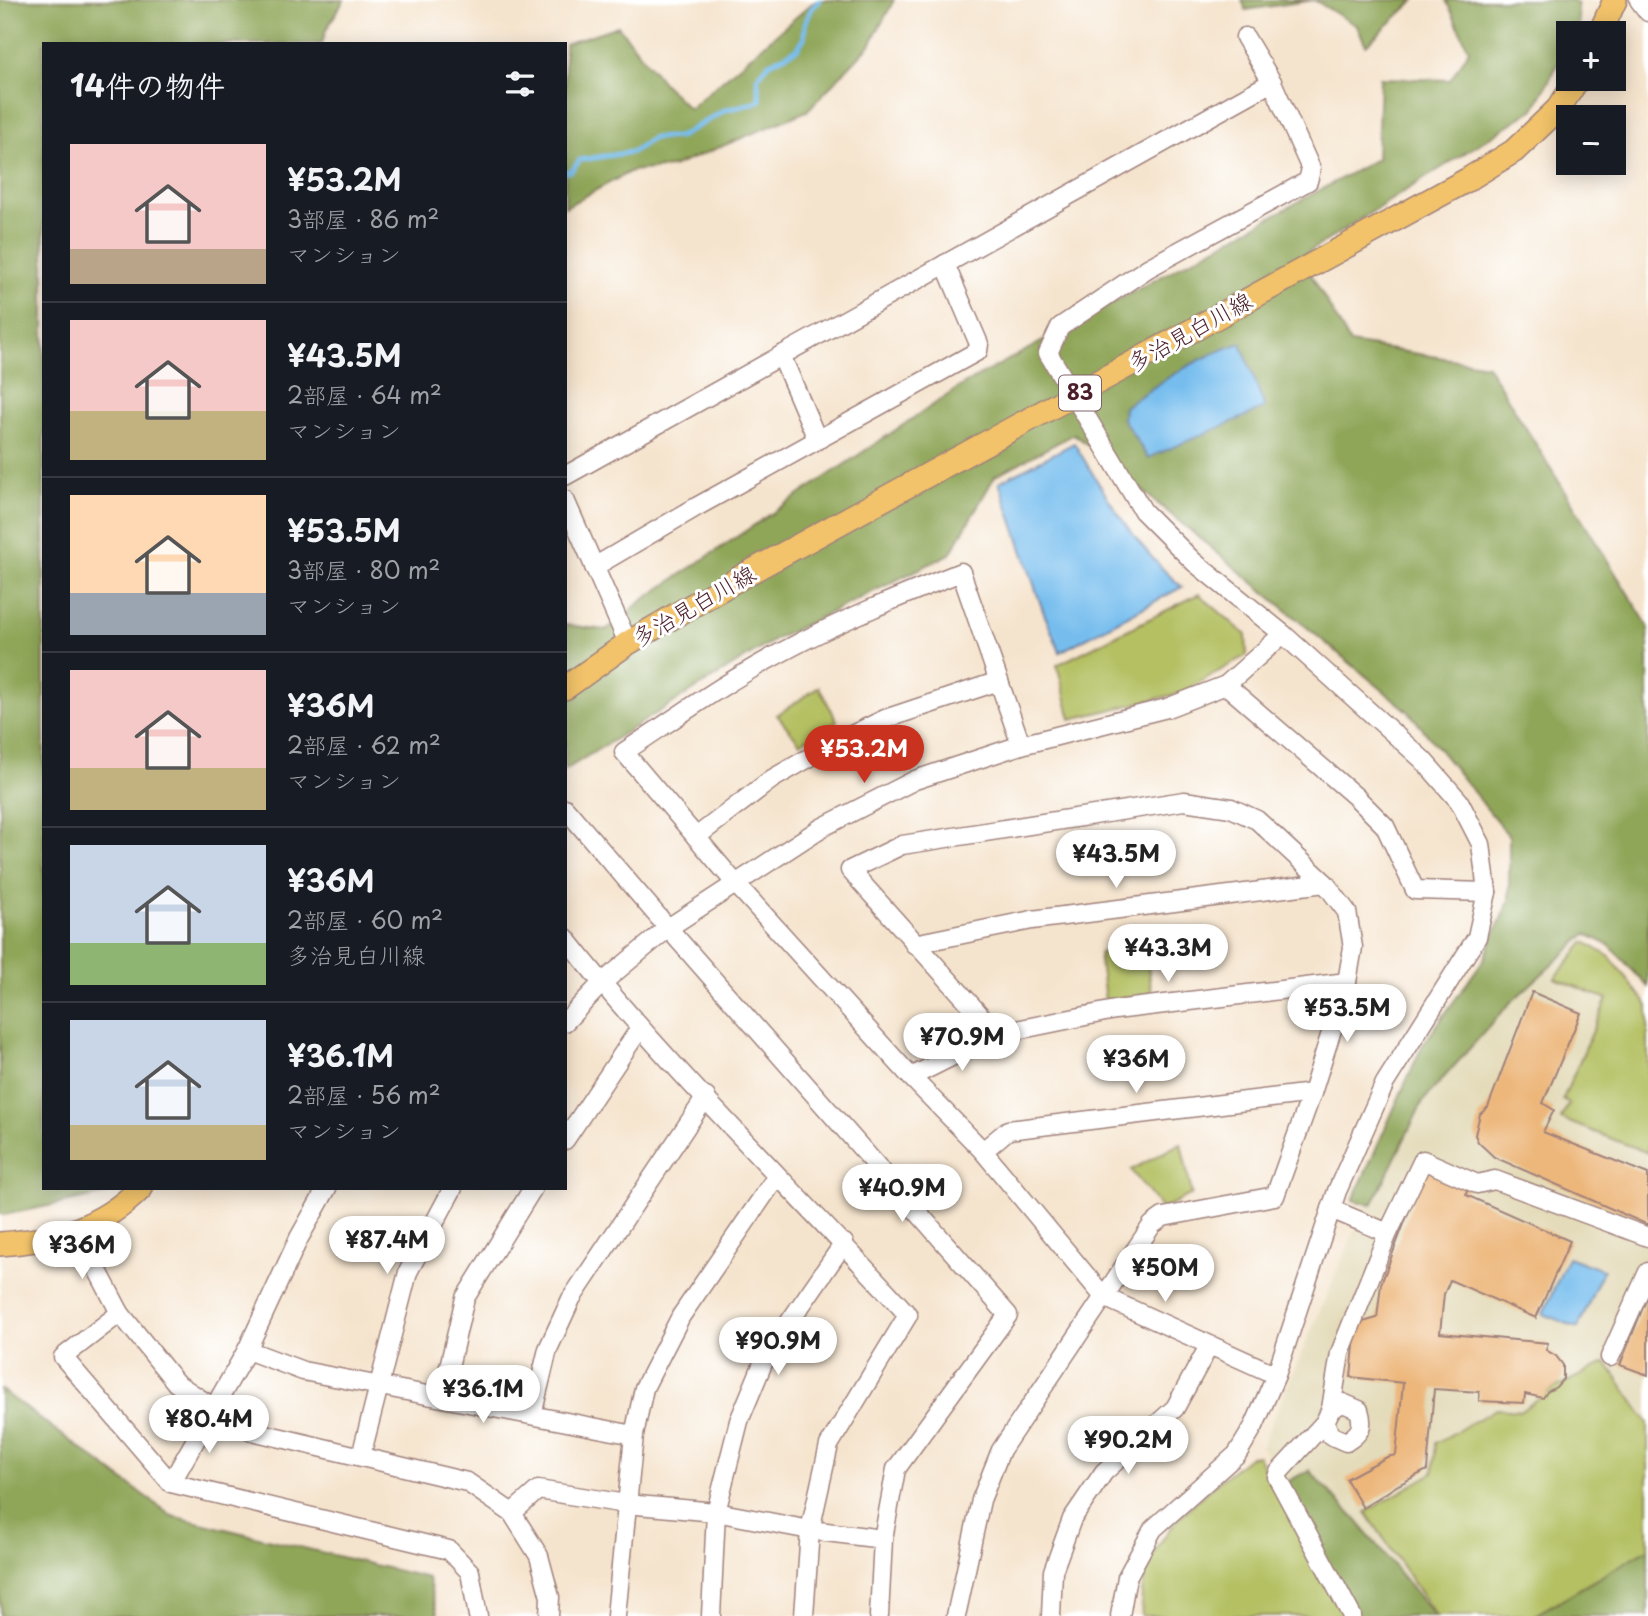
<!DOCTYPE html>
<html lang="ja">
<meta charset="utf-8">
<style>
:root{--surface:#171b24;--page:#20242c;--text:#f1f3f6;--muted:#9ea1a6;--line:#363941;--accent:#c8321e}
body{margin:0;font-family:"Playpen Sans","Klee One",sans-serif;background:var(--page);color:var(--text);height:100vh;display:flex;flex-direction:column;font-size:26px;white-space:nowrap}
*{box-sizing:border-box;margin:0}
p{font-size:23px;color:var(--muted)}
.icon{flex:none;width:38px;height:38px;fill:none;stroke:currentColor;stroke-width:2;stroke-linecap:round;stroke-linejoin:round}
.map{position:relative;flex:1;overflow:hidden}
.details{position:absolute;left:42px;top:42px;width:525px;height:1148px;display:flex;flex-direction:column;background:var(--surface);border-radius:0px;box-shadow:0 4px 18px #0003}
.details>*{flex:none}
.tools{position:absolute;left:1556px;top:21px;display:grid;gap:14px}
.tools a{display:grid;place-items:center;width:70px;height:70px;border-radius:0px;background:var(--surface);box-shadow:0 4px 18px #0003;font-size:35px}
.price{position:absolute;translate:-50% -60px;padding:0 16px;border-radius:24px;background:#fff;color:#222;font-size:23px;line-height:46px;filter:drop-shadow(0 2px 4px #0008)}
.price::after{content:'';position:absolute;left:50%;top:42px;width:21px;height:16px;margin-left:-10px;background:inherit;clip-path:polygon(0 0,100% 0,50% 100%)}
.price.current{background:var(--accent);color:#fff}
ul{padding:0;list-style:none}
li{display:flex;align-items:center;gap:21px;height:175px;padding:0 28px}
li+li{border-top:2px solid var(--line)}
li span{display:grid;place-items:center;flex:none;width:196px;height:140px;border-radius:0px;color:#555}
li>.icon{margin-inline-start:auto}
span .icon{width:84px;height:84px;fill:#fffc;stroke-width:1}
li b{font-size:30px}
h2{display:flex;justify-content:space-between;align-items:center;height:84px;padding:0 28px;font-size:30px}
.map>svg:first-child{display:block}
.built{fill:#e4dbba}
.green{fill:#b4c062;stroke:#7f7046;stroke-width:2}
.forest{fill:#8fa658;stroke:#6c6242;stroke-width:2}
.water{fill:#76bdee;stroke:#606e8c;stroke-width:2}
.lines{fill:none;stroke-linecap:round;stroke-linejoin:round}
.stream{stroke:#76bdee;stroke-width:5}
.building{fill:#edb77c}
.minor-casing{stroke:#a0827c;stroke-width:21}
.major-casing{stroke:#a0827c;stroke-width:26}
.minor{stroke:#fff;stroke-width:18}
.major{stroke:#f2c36a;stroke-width:23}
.labels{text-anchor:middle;stroke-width:6;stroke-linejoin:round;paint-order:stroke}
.shield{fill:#fff;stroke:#80626b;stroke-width:2}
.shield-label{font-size:21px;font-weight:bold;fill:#4a1f2b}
.street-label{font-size:23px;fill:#4a1f2b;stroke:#fff}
</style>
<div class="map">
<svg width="1648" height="1616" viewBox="0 0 1648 1616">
<rect width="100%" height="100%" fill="#fff"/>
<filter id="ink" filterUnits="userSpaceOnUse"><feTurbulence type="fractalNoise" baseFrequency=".0143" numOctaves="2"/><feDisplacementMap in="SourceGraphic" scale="14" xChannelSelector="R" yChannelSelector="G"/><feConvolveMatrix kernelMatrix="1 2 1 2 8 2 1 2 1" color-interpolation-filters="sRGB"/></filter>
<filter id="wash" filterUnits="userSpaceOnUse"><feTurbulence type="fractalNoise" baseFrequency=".00686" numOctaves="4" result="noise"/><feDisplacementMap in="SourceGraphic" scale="28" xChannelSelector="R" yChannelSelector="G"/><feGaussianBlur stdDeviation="1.57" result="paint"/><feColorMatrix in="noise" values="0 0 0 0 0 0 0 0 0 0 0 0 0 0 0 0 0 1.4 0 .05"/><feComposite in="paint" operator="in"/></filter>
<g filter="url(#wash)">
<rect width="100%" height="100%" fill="#f5e4cd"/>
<!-- built -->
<path class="built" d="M1579 930 1648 1002V1596L1608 1616H1388L1261 1447 1354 1232 1426 1078Z"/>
<!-- green -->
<g class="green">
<path d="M1199 594 1246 635 1247 655 1181 693 1071 719 1057 665Z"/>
<path d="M819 687 837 721 800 743 777 715Z"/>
<path d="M1585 942 1610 957 1648 1006V1153L1561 1119 1569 1103 1563 1099 1607 999 1555 978Z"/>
<path d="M1145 945 1152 994 1105 1000 1099 953Z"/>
<path d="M1181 1143 1192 1194 1162 1209 1131 1170Z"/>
<path d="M1606 1362 1648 1423V1549L1533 1616H1436L1366 1512 1433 1473 1436 1443 1496 1409 1521 1411 1547 1392Z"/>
<path d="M1258 1456 1349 1616H1142C1134 1543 1199 1498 1249 1457Z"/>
</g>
<!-- forest -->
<g class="forest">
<path d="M0 0H344L326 30 322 44H44V1188H113L107 1194 4 1215 0 1214Z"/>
<path d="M816 0H894L870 45 807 111 672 167 631 171 565 207V44L618 26 664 84 689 109Z"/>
<path d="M1242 0H1415L1366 45 1357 26 1314 0 1246 10Z"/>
<path d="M1446 0H1571L1577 2 1579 24 1574 33H1568V45L1534 109 1301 257 1350 343 1487 365 1648 626V987L1609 945 1586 934 1509 1004 1423 1101 1372 1205 1353 1200 1422 1046 1484 959 1509 900V836L1409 712 1074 434 995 476 950 554 778 638 565 770V625L606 630 643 600 964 384 1377 159 1380 78 1450 80 1469 50Z"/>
<path d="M0 1389 172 1516 428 1578 438 1616H0Z"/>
<path d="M1309 1470 1356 1520 1435 1616H1349L1276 1488Z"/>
<path d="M1648 1549V1616H1534Z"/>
</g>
<!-- water -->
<g class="water">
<path d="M1241 343 1265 408 1148 458 1123 419 1124 407C1162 381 1197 357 1241 343Z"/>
<path d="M1074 443C1105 494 1135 547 1182 587L1060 652 1043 611 999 482Z"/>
<path d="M1568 1257 1603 1270 1578 1328 1543 1314Z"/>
</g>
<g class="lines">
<!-- stream -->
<path class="stream" d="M565 172 571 171 580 160 632 152 653 138 679 137 725 110 750 104 760 100 757 78 768 64 797 49 804 38 805 24 812 8 820 0"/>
</g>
<g id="blocks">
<!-- building -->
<g class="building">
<path d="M1532 992 1581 1013 1543 1103 1554 1110 1543 1132 1648 1174V1225L1494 1157 1478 1142 1475 1135 1480 1114 1488 1107Z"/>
<path d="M1425 1169 1468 1187 1466 1195 1570 1241 1536 1318 1450 1280 1444 1294 1440 1333 1548 1343 1546 1350 1556 1356 1563 1365V1379L1556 1387 1547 1392 1543 1398 1525 1394 1524 1403 1479 1401V1392L1434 1389 1427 1470 1398 1485 1363 1508 1346 1479 1387 1457 1396 1455 1403 1383 1351 1377 1356 1324 1377 1318 1381 1284Z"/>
<path d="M1648 1295V1375L1620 1365Z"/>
</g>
</g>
</g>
<g filter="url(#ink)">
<use href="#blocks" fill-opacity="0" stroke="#a0827c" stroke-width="2"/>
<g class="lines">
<!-- minor casing -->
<g class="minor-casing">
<g id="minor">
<path d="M1639 0 1648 12"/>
<path d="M781 355 817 439"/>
<path d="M565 476 1272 82"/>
<path d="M565 500 628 643"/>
<path d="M594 567 698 506 978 351 979 344 945 264"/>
<path d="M1226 685 1356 797 1385 826 1415 890 1487 892"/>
<path d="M1021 745 961 572C901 596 841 620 784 651 728 680 677 717 624 752L736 884 911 1077 983 1151 1104 1297 1276 1375"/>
<path d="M565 808 668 928 1008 1315 896 1469 883 1539 879 1616"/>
<path d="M696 837 772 779 833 744 885 719 999 681"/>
<path d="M565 937C670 1071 794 1188 908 1315L829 1445 810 1530 804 1616"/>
<path d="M914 944 1032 920 1325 883"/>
<path d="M565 1022 602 983 668 928 821 828 915 780 1021 745 1167 708 1226 685 1283 634"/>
<path d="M911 1077 997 1034 1115 1010 1347 982"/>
<path d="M565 1140 640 1028"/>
<path d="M983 1151 1008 1130 1312 1093"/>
<path d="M1331 1209 1388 1233"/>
<path d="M77 1231 120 1313 176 1383 214 1408 252 1431 467 1482 512 1513 539 1556 550 1597 549 1616"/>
<path d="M120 1313 63 1357 171 1483 449 1550 470 1572 478 1616"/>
<path d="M247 1350 303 1371 634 1435"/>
<path d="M1610 1357 1648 1272"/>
<path d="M442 1397 465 1298 533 1188"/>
<path d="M1331 1409 1340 1353 1388 1233 1423 1160 1477 1184 1495 1180 1648 1237"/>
<path d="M532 1415 548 1349 571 1299 706 1097"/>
<path d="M1325 1422 1330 1435 1346 1442C1361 1433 1364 1426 1359 1410L1343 1403 1331 1409 1325 1422 1279 1472 1277 1477 1352 1616"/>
<path d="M361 1456 408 1272 453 1188"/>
<path d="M171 1483 247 1350 299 1238 327 1188"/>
<path d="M512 1513 538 1490 626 1504 716 1512 810 1530 883 1539"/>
<path d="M616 1616 634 1435 644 1388 681 1316 777 1176"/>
<path d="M711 1616 716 1512 739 1421 766 1356 844 1243"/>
<path d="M956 1616 981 1500 1001 1450 1152 1225 1163 1217 1275 1196 1312 1093 1347 982 1353 947 1347 912 1325 883 1257 820 1231 808 1184 801 902 845 850 870 997 1034"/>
<path d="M1051 1616 1053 1571 1072 1519 1104 1472 1175 1408 1209 1346"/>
<path d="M1120 1616 1127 1577 1153 1529 1237 1454 1254 1426 1276 1375 1337 1191 1385 1083 1477 937 1487 892 1481 844 1459 801 1423 760 1283 634 1194 562 1143 511 1048 353 1060 327 1148 268 1308 181 1311 169 1272 82 1245 37"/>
</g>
</g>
<!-- major casing -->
<g class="major-casing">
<g id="major">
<path d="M1600 33 1615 0"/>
<path d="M565 688 628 643 743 576 1467 180 1514 151 1558 109 1578 79"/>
<path d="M0 1244C56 1240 100 1229 141 1188"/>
</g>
</g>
<!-- minor -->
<use href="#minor" class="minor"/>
<!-- major -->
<use href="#major" class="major"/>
</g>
</g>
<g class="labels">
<!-- shield labels -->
<rect class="shield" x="1059" y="375.5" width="42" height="35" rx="5"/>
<g class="shield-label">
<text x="1080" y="400">83</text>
</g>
<!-- street labels -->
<g class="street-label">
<text transform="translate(1190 332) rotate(-29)" y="8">多治見白川線</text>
<text transform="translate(694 606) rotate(-30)" y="8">多治見白川線</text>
</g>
</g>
</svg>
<div class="tools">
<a>+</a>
<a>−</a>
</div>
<b class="price current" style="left:864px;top:785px">¥53.2M</b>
<b class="price" style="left:1116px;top:890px">¥43.5M</b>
<b class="price" style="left:1168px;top:984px">¥43.3M</b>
<b class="price" style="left:1347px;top:1044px">¥53.5M</b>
<b class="price" style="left:962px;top:1073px">¥70.9M</b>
<b class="price" style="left:1136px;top:1095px">¥36M</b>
<b class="price" style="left:902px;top:1224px">¥40.9M</b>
<b class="price" style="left:387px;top:1276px">¥87.4M</b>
<b class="price" style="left:82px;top:1281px">¥36M</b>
<b class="price" style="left:1165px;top:1304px">¥50M</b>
<b class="price" style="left:778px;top:1377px">¥90.9M</b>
<b class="price" style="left:483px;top:1425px">¥36.1M</b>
<b class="price" style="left:209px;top:1455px">¥80.4M</b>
<b class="price" style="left:1128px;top:1476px">¥90.2M</b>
<section class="details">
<h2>14件の物件<svg class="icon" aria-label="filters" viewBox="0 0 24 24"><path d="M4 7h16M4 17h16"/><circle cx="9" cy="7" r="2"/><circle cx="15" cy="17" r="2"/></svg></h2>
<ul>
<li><span style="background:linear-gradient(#f6c9c9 75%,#b9a48a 0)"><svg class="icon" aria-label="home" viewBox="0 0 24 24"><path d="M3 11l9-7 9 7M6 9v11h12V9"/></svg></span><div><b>¥53.2M</b><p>3部屋 · 86 m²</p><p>マンション</p></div></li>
<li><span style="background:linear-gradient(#f6c9c9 65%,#c2b280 0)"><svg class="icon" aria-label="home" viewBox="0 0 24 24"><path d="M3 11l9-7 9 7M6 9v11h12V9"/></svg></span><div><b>¥43.5M</b><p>2部屋 · 64 m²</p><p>マンション</p></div></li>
<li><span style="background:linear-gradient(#ffd9b3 70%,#9aa5b1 0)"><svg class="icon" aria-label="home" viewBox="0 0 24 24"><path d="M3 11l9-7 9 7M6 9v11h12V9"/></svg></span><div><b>¥53.5M</b><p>3部屋 · 80 m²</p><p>マンション</p></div></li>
<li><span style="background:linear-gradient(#f6c9c9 70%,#c2b280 0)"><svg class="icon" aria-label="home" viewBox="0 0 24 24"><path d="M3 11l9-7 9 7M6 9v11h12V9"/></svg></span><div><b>¥36M</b><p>2部屋 · 62 m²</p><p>マンション</p></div></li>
<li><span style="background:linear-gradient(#c9d6e8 70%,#8fb573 0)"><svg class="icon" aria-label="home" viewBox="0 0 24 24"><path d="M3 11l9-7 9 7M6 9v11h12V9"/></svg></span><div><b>¥36M</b><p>2部屋 · 60 m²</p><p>多治見白川線</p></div></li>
<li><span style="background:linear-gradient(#c9d6e8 75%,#c2b280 0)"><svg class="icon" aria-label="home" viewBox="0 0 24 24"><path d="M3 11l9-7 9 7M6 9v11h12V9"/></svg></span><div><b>¥36.1M</b><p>2部屋 · 56 m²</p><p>マンション</p></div></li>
</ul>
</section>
</div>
